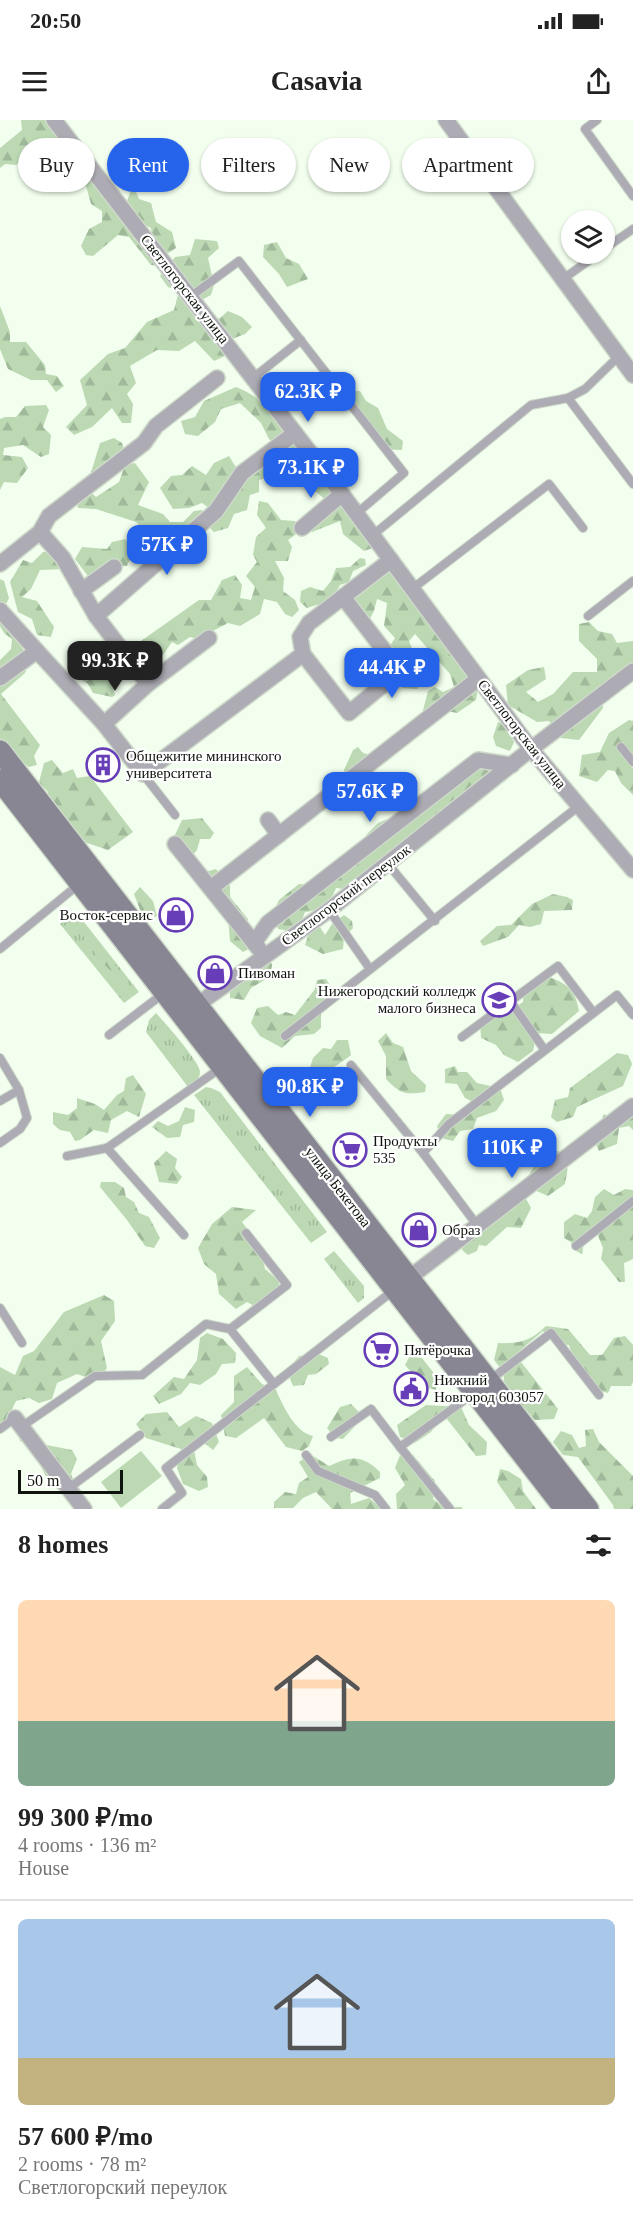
<!DOCTYPE html>
<meta charset="utf-8">
<style>
:root{--surface:#fff;--page:#f2f2f2;--text:#222;--muted:#767676;--line:#e0e0e0;--accent:#2563eb}
body{margin:0;font-family:Georgia,serif;background:var(--page);color:var(--text);height:100vh;display:flex;flex-direction:column;font-size:22px;white-space:nowrap}
*{box-sizing:border-box;margin:0}
p{font-size:20px;color:var(--muted)}
.icon{flex:none;width:33px;height:33px;fill:none;stroke:currentColor;stroke-width:2;stroke-linecap:round;stroke-linejoin:round}
.map{position:relative;height:1389px;overflow:hidden}
.details{display:flex;flex-direction:column;background:var(--surface);flex:1}
.details>*{flex:none}
.hud{position:absolute;left:18px;top:18px;width:597px;height:54px;display:flex;gap:12px}
.tools{position:absolute;left:561px;top:90px;display:grid;gap:12px}
.tools a{display:grid;place-items:center;width:54px;height:54px;border-radius:50%;background:var(--surface);box-shadow:0 2px 4px #0004;font-size:30px}
.scale{position:absolute;left:18px;bottom:15px;width:105px;box-sizing:border-box;padding-left:6px;border:3px solid #0e130d;border-top:0;font-size:16px;line-height:21px;white-space:nowrap;color:#0e130d;-webkit-text-stroke:4px #fff;paint-order:stroke}
.price{position:absolute;translate:-50% -51px;padding:0 14px;border-radius:12px;background:var(--accent);color:#fff;font-size:20px;line-height:39px;filter:drop-shadow(0 2px 3px #0008)}
.price::after{content:'';position:absolute;left:50%;top:36px;width:18px;height:14px;margin-left:-9px;background:inherit;clip-path:polygon(0 0,100% 0,50% 100%)}
.price.selected{background:#222;color:#fff}
ul{padding:0;list-style:none}
li{display:grid;align-content:center;gap:12px;height:318px;padding:0 18px}
li+li{border-top:2px solid var(--line)}
li span{display:grid;place-items:center;height:186px;border-radius:9px;color:#555}
li>.icon{margin-inline-start:auto}
span .icon{width:108px;height:108px;fill:#fffc;stroke-width:1}
li b{font-size:26px}
h2{display:flex;justify-content:space-between;align-items:center;height:72px;padding:0 18px;font-size:26px}
.tag{padding:0 21px;border-radius:27px;background:var(--surface);box-shadow:0 2px 4px #0004;font-size:21px;line-height:54px}
.tag.selected{background:var(--accent);color:#fff}
.status{display:flex;justify-content:space-between;align-items:center;height:42px;padding:0 30px;background:var(--surface);direction:ltr}
.status svg{height:16px;fill:currentColor}
header{display:flex;justify-content:space-between;align-items:center;height:78px;padding:0 18px;background:var(--surface);font-size:27px;font-weight:600}
.map>svg:first-child{display:block}
.grass{fill:url(#grass-tufts)}
.forest{fill:url(#forest-firs)}
.park{fill:#bcd9b4}
.lines{fill:none;stroke-linecap:round;stroke-linejoin:round}
.service-casing{stroke:#ced9ca;stroke-width:10}
.minor-casing{stroke:#ced9ca;stroke-width:18}
.secondary-casing{stroke:#ced9ca;stroke-width:24}
.service{stroke:#adacb4;stroke-width:8}
.minor{stroke:#adacb4;stroke-width:15}
.secondary{stroke:#888692;stroke-width:21}
.labels{text-anchor:middle;stroke-width:4.5;stroke-linejoin:round;paint-order:stroke}
.street-label{font-size:15px;fill:#0e130d;stroke:#fff}
.poi-label{font-size:15px;fill:#0e130d;stroke:#fff;text-anchor:start}
</style>
<div class="status"><b>20:50</b><svg viewBox="0 0 49 12"><path d="M0 12V9h3v3zM5 12V6h3v6zM10 12V3h3v9zM15 12V0h3v12zM26 1h20v11H26zM47 4h2v5h-2z"/></svg></div>
<header><svg class="icon" aria-label="menu" viewBox="0 0 24 24"><path d="M4 6h16M4 12h16M4 18h16"/></svg>Casavia<svg class="icon" aria-label="share" viewBox="0 0 24 24"><path d="M12 15V3M7 8l5-5 5 5M5 13v7h14v-7"/></svg></header>
<div class="map">
<svg width="633" height="1389" viewBox="0 0 633 1389">
<defs>
<pattern id="grass-tufts" width="24" height="20" patternUnits="userSpaceOnUse" patternTransform="scale(1.5)"><rect width="24" height="20" fill="#bcd9b4"/><path d="M3 7l-1-3M5 7V3M7 7l1-3M15 17l-1-3M17 17v-4M19 17l1-3" fill="none" stroke="#a0b99a"/></pattern>
<pattern id="forest-firs" width="22" height="20" patternUnits="userSpaceOnUse" patternTransform="scale(1.5)"><rect width="22" height="20" fill="#bcd9b4"/><path d="M5 1l3.5 6h-7zM16 11l3.5 6h-7z" fill="#a0b99a"/></pattern>
</defs>
<rect width="100%" height="100%" fill="#f2ffee"/>
<!-- grass -->
<g class="grass">
<path d="M69 797 77 798 84 802 139 872 124 883 60 804Z"/>
<path d="M156 893C165 903 200 942 200 952 200 959 193 963 188 967L146 912 149 900Z"/>
<path d="M206 967 211 968 220 972 327 1112 311 1123 194 975Z"/>
<path d="M334 1131 364 1166V1178L358 1183 324 1139Z"/>
</g>
<!-- forest -->
<g class="forest">
<path d="M21 0H46L73 37 68 43 60 41 43 20 30 24V35L16 45 5 44 0 48V28L22 10Z"/>
<path d="M78 42 159 146 151 145 129 117 118 115 93 136 86 135 81 126 89 109 102 102V91L91 84 86 66 72 55V47Z"/>
<path d="M131 70 136 72 139 79 151 83 156 102 172 112 176 128 167 134 153 125 151 108 136 100 133 88 127 81Z"/>
<path d="M195 119 217 121 219 128 208 138 214 165 211 175 198 182 203 200 220 198 228 191 242 197 252 207 245 214 227 221 225 236 214 241 195 221 179 231 157 230 130 246 136 263 127 274 133 284 131 303H122L112 288 92 307 74 315 66 307 87 285 80 260 108 234 125 228 147 202 174 190 179 171 168 167 160 156 175 137 190 135Z"/>
<path d="M277 122 286 138 299 144 308 159 287 167 279 154 263 137 264 125Z"/>
<path d="M0 186 10 212V222H26L45 245 46 254 57 256 64 266 56 272 47 260H31L8 249 0 229Z"/>
<path d="M236 267C273 281 297 318 320 348L324 337 336 331 348 343 353 358 339 365 376 427 364 431 343 414 340 401 312 412 307 403 328 382 308 365 293 343 281 339 284 329 269 319 261 303 240 283 221 289 215 302 198 316 185 314 181 301 195 297 204 281Z"/>
<path d="M347 271H360L366 281 378 288 387 309 403 321 402 330 382 329 345 281Z"/>
<path d="M46 285 49 290 43 307 51 315 49 334 41 337 23 325 4 328 3 335 22 337 28 348 17 363 4 362 0 370V299L5 297H16L25 286Z"/>
<path d="M114 318 122 323 125 332 90 356 100 323Z"/>
<path d="M229 336 237 349 271 338 280 350 272 357 259 360V372L250 375 247 390 234 394 228 408 214 412 206 404 209 388 202 383 189 388 173 389 160 368 171 356 182 355 192 346 206 355 214 343Z"/>
<path d="M135 343 149 362 138 385 163 394 170 402H183L194 391 202 390 204 397 181 416 190 429 184 436 175 437 166 417H151L136 402 96 389 78 388 74 372 83 365 96 377 119 362 125 345Z"/>
<path d="M259 381 268 383 281 400 295 401 299 412 288 420 292 427 288 441H275L284 458 283 471 295 480 299 490 292 497 285 494 277 482 264 479 260 494 240 506 228 503 198 519 190 517 178 525 172 522 163 535 145 538 139 532 141 521 199 480H211L222 460 235 455 242 465 240 478 251 480 255 467 246 456 257 442 253 435 256 417 266 408 257 395Z"/>
<path d="M125 419 133 431 127 446 103 447 88 456 75 439 82 427 107 429 112 422Z"/>
<path d="M55 431 64 449 40 450 31 469 22 477 37 481 54 507 51 517 37 515 32 499 18 492 10 462 23 440 32 443 43 432Z"/>
<path d="M360 438 365 439 366 445 353 451 349 462 340 465 332 480 307 488 300 482 301 471 310 467 323 471 331 461 336 448 350 447Z"/>
<path d="M392 446 458 518 452 528 480 558 476 580 457 593 446 591 436 602 422 594 428 571 435 567 443 572 454 567 450 554 415 514 409 521 424 558 417 569 403 568 391 555 389 527 395 518 384 506 387 483 377 479 374 491 367 504 352 486 359 461Z"/>
<path d="M0 459 4 461 9 478 5 486 13 493 23 510 18 520 29 543 25 553 1 574 40 625 34 636 37 645 29 647 7 632 0 618V540L11 529 12 519 4 513 0 506Z"/>
<path d="M589 502 598 511 612 514 617 523 633 521V561L623 550 614 554 610 563 600 568 603 588 579 620 561 618 549 601 537 602 508 585 506 565 528 550 544 547 546 559 526 572 538 582 553 574 573 552H597V539L579 521V504Z"/>
<path d="M78 544H84L93 551 109 555 115 575 112 577 93 573 88 564 75 555Z"/>
<path d="M629 600 633 601V641L631 646 633 648V675L621 663 615 651 608 650 597 662 579 656 582 635 600 632 609 613Z"/>
<path d="M498 602 505 604 514 622 510 631 496 626 493 617Z"/>
<path d="M358 627 363 633 375 636 369 650 373 661 344 680 341 676 349 664 344 650 353 630Z"/>
<path d="M488 633 501 640 504 655 418 716 401 721V731L393 739 381 738 352 770 336 768C332 781 319 791 305 792L297 812 278 809 273 792 279 780 299 764 316 765 352 734 365 737 377 725V716L366 715 378 703 401 693 469 655Z"/>
<path d="M52 640 63 653 73 649 77 658 90 656 133 712 108 730 75 719 46 684 48 672 39 662 44 643Z"/>
<path d="M202 698 214 713 210 719H200L197 730 191 737 205 752 216 749 230 766V777L248 799 245 807 252 827 243 832 230 821 228 797 172 721 182 700Z"/>
<path d="M140 767 153 781 157 796 149 799 142 795 134 774Z"/>
<path d="M553 774 567 777 573 780 572 790 544 791 541 804 530 807 519 805 508 817 483 826 480 821 497 806 511 805 532 784Z"/>
<path d="M344 795 352 801 353 808 344 817 343 829 323 834 305 825 311 807H320L325 815 332 804Z"/>
<path d="M79 800 121 853 119 858C102 845 90 826 78 808Z"/>
<path d="M268 839 272 844 271 856 251 868 244 880 230 878V863L235 860 245 861 254 846Z"/>
<path d="M543 855C564 862 575 867 579 891L552 914 537 913 533 931 518 942 504 935 496 925 481 918 480 900 499 888 512 889 523 882 524 867Z"/>
<path d="M326 859 332 868 329 887 321 894V908L314 914 295 916 282 928 260 916 251 903 257 888 268 886 278 895 286 892 295 895 315 869 317 860Z"/>
<path d="M386 913 393 923 403 927 411 951 426 965 425 972C406 975 400 974 386 959V936L378 921Z"/>
<path d="M337 920H348L351 935C340 944 329 949 320 960L307 957 313 938 323 928 331 929Z"/>
<path d="M617 933 628 935 632 944 623 966 577 987 573 997 557 1002 551 997 555 980 568 977 570 968Z"/>
<path d="M455 946 458 952H467L477 963 500 968 504 980 496 991 477 998 473 1009 460 1011 453 1021 441 1018 437 1006 446 994 466 995 473 982 465 978 457 964 445 963V949Z"/>
<path d="M133 955 146 974 139 997 127 991 111 1000 108 1013 94 1010 80 1020 75 1021 70 1012 60 1010 53 1004V992L68 995 77 988V978L95 984 104 990 117 975 124 971 126 958Z"/>
<path d="M185 987 195 990 194 1002 183 1005 180 1017 167 1018 152 1007 158 1001 168 1006 179 1001Z"/>
<path d="M604 994 619 1002 633 994V1010L629 1006 619 1008 617 1024 599 1031 594 1020Z"/>
<path d="M555 1030C572 1038 568 1048 565 1064L548 1076 532 1069 529 1055 539 1038 547 1040Z"/>
<path d="M166 1031 177 1039 175 1048 182 1057 177 1064 159 1062 154 1043Z"/>
<path d="M101 1062H115L124 1068 126 1077 134 1082 139 1093 149 1097 160 1118 154 1128 145 1126 127 1100 100 1067Z"/>
<path d="M604 1069 614 1075 625 1069 633 1070V1139L624 1143 625 1162H619L601 1139 603 1128 597 1113 586 1111 582 1134 572 1129 571 1122 564 1118V1102L575 1094 587 1098 592 1091 595 1077Z"/>
<path d="M524 1075 531 1088 521 1108 507 1107 486 1126 479 1125 477 1131 468 1135 462 1130 466 1117Z"/>
<path d="M232 1087 256 1090 242 1102 260 1125 265 1149 279 1161V1177L261 1190 247 1182 236 1189 219 1174 216 1154 204 1144 198 1128 212 1104Z"/>
<path d="M104 1175 114 1181 115 1201 101 1221 107 1248 97 1261 77 1254 57 1263 52 1279 39 1283 29 1278 16 1281 8 1298 0 1305V1247L15 1255 23 1236 34 1231 64 1192Z"/>
<path d="M546 1206 568 1209 590 1235H602L614 1218 625 1216 633 1225V1262L631 1266H611L608 1273 588 1268 577 1252 569 1225 556 1224 543 1211 517 1233 521 1242 558 1289 554 1299 535 1300 505 1268 503 1251 494 1240 498 1223C518 1224 531 1221 546 1206Z"/>
<path d="M207 1213 223 1219 236 1233 235 1243 222 1244 216 1254 200 1265 190 1263 181 1274 159 1284 153 1276 174 1257 184 1259 197 1240 200 1218Z"/>
<path d="M316 1233 328 1238 329 1244 316 1254 308 1255 304 1265 293 1266 287 1251 299 1236Z"/>
<path d="M410 1236 422 1238 437 1257 436 1270 424 1267 405 1245Z"/>
<path d="M247 1247 262 1264 276 1270C283 1286 295 1312 313 1316L309 1326 302 1331 286 1327 264 1298 236 1318 225 1316 221 1295 234 1282V1256Z"/>
<path d="M351 1284 359 1292 355 1306 343 1319 335 1318 327 1308 340 1287Z"/>
<path d="M426 1285 461 1287 469 1305 487 1322 486 1335 476 1336 447 1299 438 1302 431 1312 415 1323 400 1317 397 1305Z"/>
<path d="M167 1292 179 1307 196 1296 212 1303 219 1322 213 1330 201 1320 193 1325 197 1345 207 1357 208 1367 199 1371 183 1364 177 1348 181 1329 146 1318 136 1304 146 1294Z"/>
<path d="M16 1306 37 1323 72 1330 77 1339 71 1354 77 1371 70 1376C65 1373 58 1370 54 1366 38 1351 41 1331 20 1321Z"/>
<path d="M593 1309 599 1322 633 1356V1389H614L613 1385 578 1337 563 1335 553 1322 561 1311 572 1315 579 1328 586 1326 585 1310Z"/>
<path d="M310 1334 329 1346C350 1336 362 1334 380 1352V1358L350 1373 351 1384 369 1378 382 1389H332L316 1372 303 1378 293 1388H274V1382L285 1372 296 1374 299 1363 308 1357 299 1342Z"/>
<path d="M400 1335H413L435 1361 433 1379 443 1387H461L463 1389H397L396 1374 405 1365 395 1348Z"/>
<path d="M500 1349 508 1351 521 1359 523 1371 536 1389H516L497 1362Z"/>
</g>
<!-- park -->
<path class="park" d="M141 1331 162 1356 121 1388 101 1362Z"/>
<g class="lines">
<!-- service casing -->
<g class="service-casing">
<g id="service">
<path d="M597 0 585 9 633 76"/>
<path d="M604 129 633 109"/>
<path d="M563 159 598 134"/>
<path d="M190 177 239 141 404 353 356 394"/>
<path d="M253 258 301 220"/>
<path d="M568 278 633 364"/>
<path d="M373 415 531 285 568 278 585 269 619 236"/>
<path d="M412 469 549 364 583 408"/>
<path d="M588 496 633 461"/>
<path d="M621 627 633 642"/>
<path d="M143 654 175 695"/>
<path d="M388 744 435 801"/>
<path d="M329 790 370 849"/>
<path d="M0 829 78 765"/>
<path d="M511 882 544 929"/>
<path d="M109 915 164 873"/>
<path d="M285 916 579 686"/>
<path d="M462 917 558 846 593 892"/>
<path d="M0 938 19 970 27 998 20 1009 0 1023"/>
<path d="M351 945 423 1033 477 1105"/>
<path d="M0 981 19 970"/>
<path d="M107 1028 184 1115"/>
<path d="M423 1033 449 1004 617 875 633 895"/>
<path d="M67 1036 107 1028 222 947"/>
<path d="M246 1113 287 1165 230 1209 274 1264 394 1170"/>
<path d="M576 1126 633 1081"/>
<path d="M0 1188 22 1223"/>
<path d="M490 1260 551 1213 599 1275"/>
<path d="M21 1307 95 1256 142 1255 206 1204 230 1209"/>
<path d="M0 1309 15 1298"/>
<path d="M331 1317 371 1289 400 1327 474 1273"/>
<path d="M400 1327 450 1389"/>
<path d="M306 1335 318 1351 375 1375 386 1389"/>
<path d="M69 1368 140 1315"/>
<path d="M162 1389 182 1373 166 1348 274 1264"/>
</g>
</g>
<!-- minor casing -->
<g class="minor-casing">
<g id="minor">
<path d="M54 0 342 374 531 629 633 750"/>
<path d="M446 0 633 255"/>
<path d="M302 408 342 374"/>
<path d="M40 412 63 438 96 496 148 564 209 518"/>
<path d="M0 444 40 412 49 396 144 323 156 306 217 258"/>
<path d="M81 471 114 447"/>
<path d="M0 490 37 531 0 558"/>
<path d="M96 496 216 391 242 353 295 313"/>
<path d="M37 531 104 604 143 654 303 534 300 517 309 503 391 440"/>
<path d="M303 534 349 593 400 551 343 477"/>
<path d="M104 604 148 564"/>
<path d="M268 700 279 715"/>
<path d="M175 724 259 829"/>
<path d="M211 768 478 559"/>
<path d="M254 823 268 803 478 640 512 645"/>
<path d="M197 885 329 790 531 629 633 551"/>
<path d="M409 1158 633 986"/>
<path d="M15 1298 84 1389"/>
</g>
</g>
<!-- secondary casing -->
<g class="secondary-casing">
<g id="secondary">
<path d="M0 631 588 1389"/>
<path d="M0 660 565 1389"/>
</g>
</g>
<!-- service -->
<use href="#service" class="service"/>
<!-- minor -->
<use href="#minor" class="minor"/>
<!-- secondary -->
<use href="#secondary" class="secondary"/>
</g>
<!-- icons -->
<defs>
<g id="building-ring" transform="scale(1.725)"><circle r="9.5" fill="#fff" stroke="#673eb7" stroke-width="1.5"/><path d="M-4-6H4V6H1V3H-1V6H-4ZM-2.5-4.3h1.7v1.8h-1.7ZM.8-4.3h1.7v1.8H.8ZM-2.5-1h1.7V.8h-1.7ZM.8-1h1.7V.8H.8Z" fill="#673eb7"/></g>
<g id="shop-ring" transform="scale(1.725)"><circle r="9.5" fill="#fff" stroke="#673eb7" stroke-width="1.5"/><path d="M-5-2.5h2.3a2.7 3.5 0 0 1 5.4 0H5L5.5 6h-11ZM-1.5-2.5h3a1.5 2.3 0 0 0-3 0Z" fill="#673eb7"/></g>
<g id="university-ring" transform="scale(1.725)"><circle r="9.5" fill="#fff" stroke="#673eb7" stroke-width="1.5"/><path d="M0-5L7-2L0 1L-7-2ZM-4 1L0 2.5L4 1V4Q0 6-4 4Z" fill="#673eb7"/></g>
<g id="supermarket-ring" transform="scale(1.725)"><circle r="9.5" fill="#fff" stroke="#673eb7" stroke-width="1.5"/><path d="M-6-5.5h2.5l.6 2H6L4.5 2H-2.5L-4.4-4H-6ZM-1.5 3.2a1.3 1.3 0 1 0 .1 0ZM3 3.2a1.3 1.3 0 1 0 .1 0Z" fill="#673eb7"/></g>
<g id="civic-ring" transform="scale(1.725)"><circle r="9.5" fill="#fff" stroke="#673eb7" stroke-width="1.5"/><path d="M-.6-6.5H3V-4.5H.6V-3L4-1V1h2V6H-6V1h2V-1L-.6-3ZM-1.2 2.5V6h2.4V2.5Z" fill="#673eb7"/></g>
</defs>
<g fill-rule="evenodd">
<use href="#building-ring" x="103" y="645"/>
<use href="#shop-ring" x="176" y="795"/>
<use href="#shop-ring" x="215" y="853"/>
<use href="#university-ring" x="499" y="880"/>
<use href="#supermarket-ring" x="350" y="1030"/>
<use href="#shop-ring" x="419" y="1110"/>
<use href="#supermarket-ring" x="381" y="1230"/>
<use href="#civic-ring" x="411" y="1269"/>
</g>
<g class="labels">
<!-- street labels -->
<g class="street-label">
<text transform="translate(185 169) rotate(52)" y="5">Светлогорская улица</text>
<text transform="translate(522 614) rotate(52)" y="5">Светлогорская улица</text>
<text transform="translate(346 775) rotate(-37)" y="5">Светлогорский переулок</text>
<text transform="translate(338 1067) rotate(52)" y="5">улица Бекетова</text>
</g>
<!-- poi labels -->
<g class="poi-label">
<text x="126" y="641">Общежитие мининского<tspan x="126" dy="17">университета</tspan></text>
<text x="153" y="800" text-anchor="end">Восток-сервис</text>
<text x="238" y="858">Пивоман</text>
<text x="476" y="876" text-anchor="end">Нижегородский колледж<tspan x="476" dy="17">малого бизнеса</tspan></text>
<text x="373" y="1026">Продукты<tspan x="373" dy="17">535</tspan></text>
<text x="442" y="1115">Образ</text>
<text x="404" y="1235">Пятёрочка</text>
<text x="434" y="1265">Нижний<tspan x="434" dy="17">Новгород 603057</tspan></text>
</g>
</g>
</svg>
<div class="tools">
<a><svg class="icon" aria-label="layers" viewBox="0 0 24 24"><path d="M12 4l9 5-9 5-9-5zM3 14l9 5 9-5"/></svg></a>
</div>
<div class="scale">50 m</div>
<b class="price" style="left:308px;top:303px">62.3K ₽</b>
<b class="price" style="left:311px;top:379px">73.1K ₽</b>
<b class="price" style="left:167px;top:456px">57K ₽</b>
<b class="price selected" style="left:115px;top:572px">99.3K ₽</b>
<b class="price" style="left:392px;top:579px">44.4K ₽</b>
<b class="price" style="left:370px;top:703px">57.6K ₽</b>
<b class="price" style="left:310px;top:998px">90.8K ₽</b>
<b class="price" style="left:512px;top:1059px">110K ₽</b>
<div class="hud">
<a class="tag">Buy</a>
<a class="tag selected">Rent</a>
<a class="tag">Filters</a>
<a class="tag">New</a>
<a class="tag">Apartment</a>
</div>
</div>
<section class="details">
<h2>8 homes<svg class="icon" aria-label="filters" viewBox="0 0 24 24"><path d="M4 7h16M4 17h16"/><circle cx="9" cy="7" r="2"/><circle cx="15" cy="17" r="2"/></svg></h2>
<ul>
<li><span style="background:linear-gradient(#ffd9b3 65%,#7fa58c 0)"><svg class="icon" aria-label="home" viewBox="0 0 24 24"><path d="M3 11l9-7 9 7M6 9v11h12V9"/></svg></span><div><b>99 300 ₽/mo</b><p>4 rooms · 136 m²</p><p>House</p></div></li>
<li><span style="background:linear-gradient(#a9c7e8 75%,#c2b280 0)"><svg class="icon" aria-label="home" viewBox="0 0 24 24"><path d="M3 11l9-7 9 7M6 9v11h12V9"/></svg></span><div><b>57 600 ₽/mo</b><p>2 rooms · 78 m²</p><p>Светлогорский переулок</p></div></li>
</ul>
</section>
